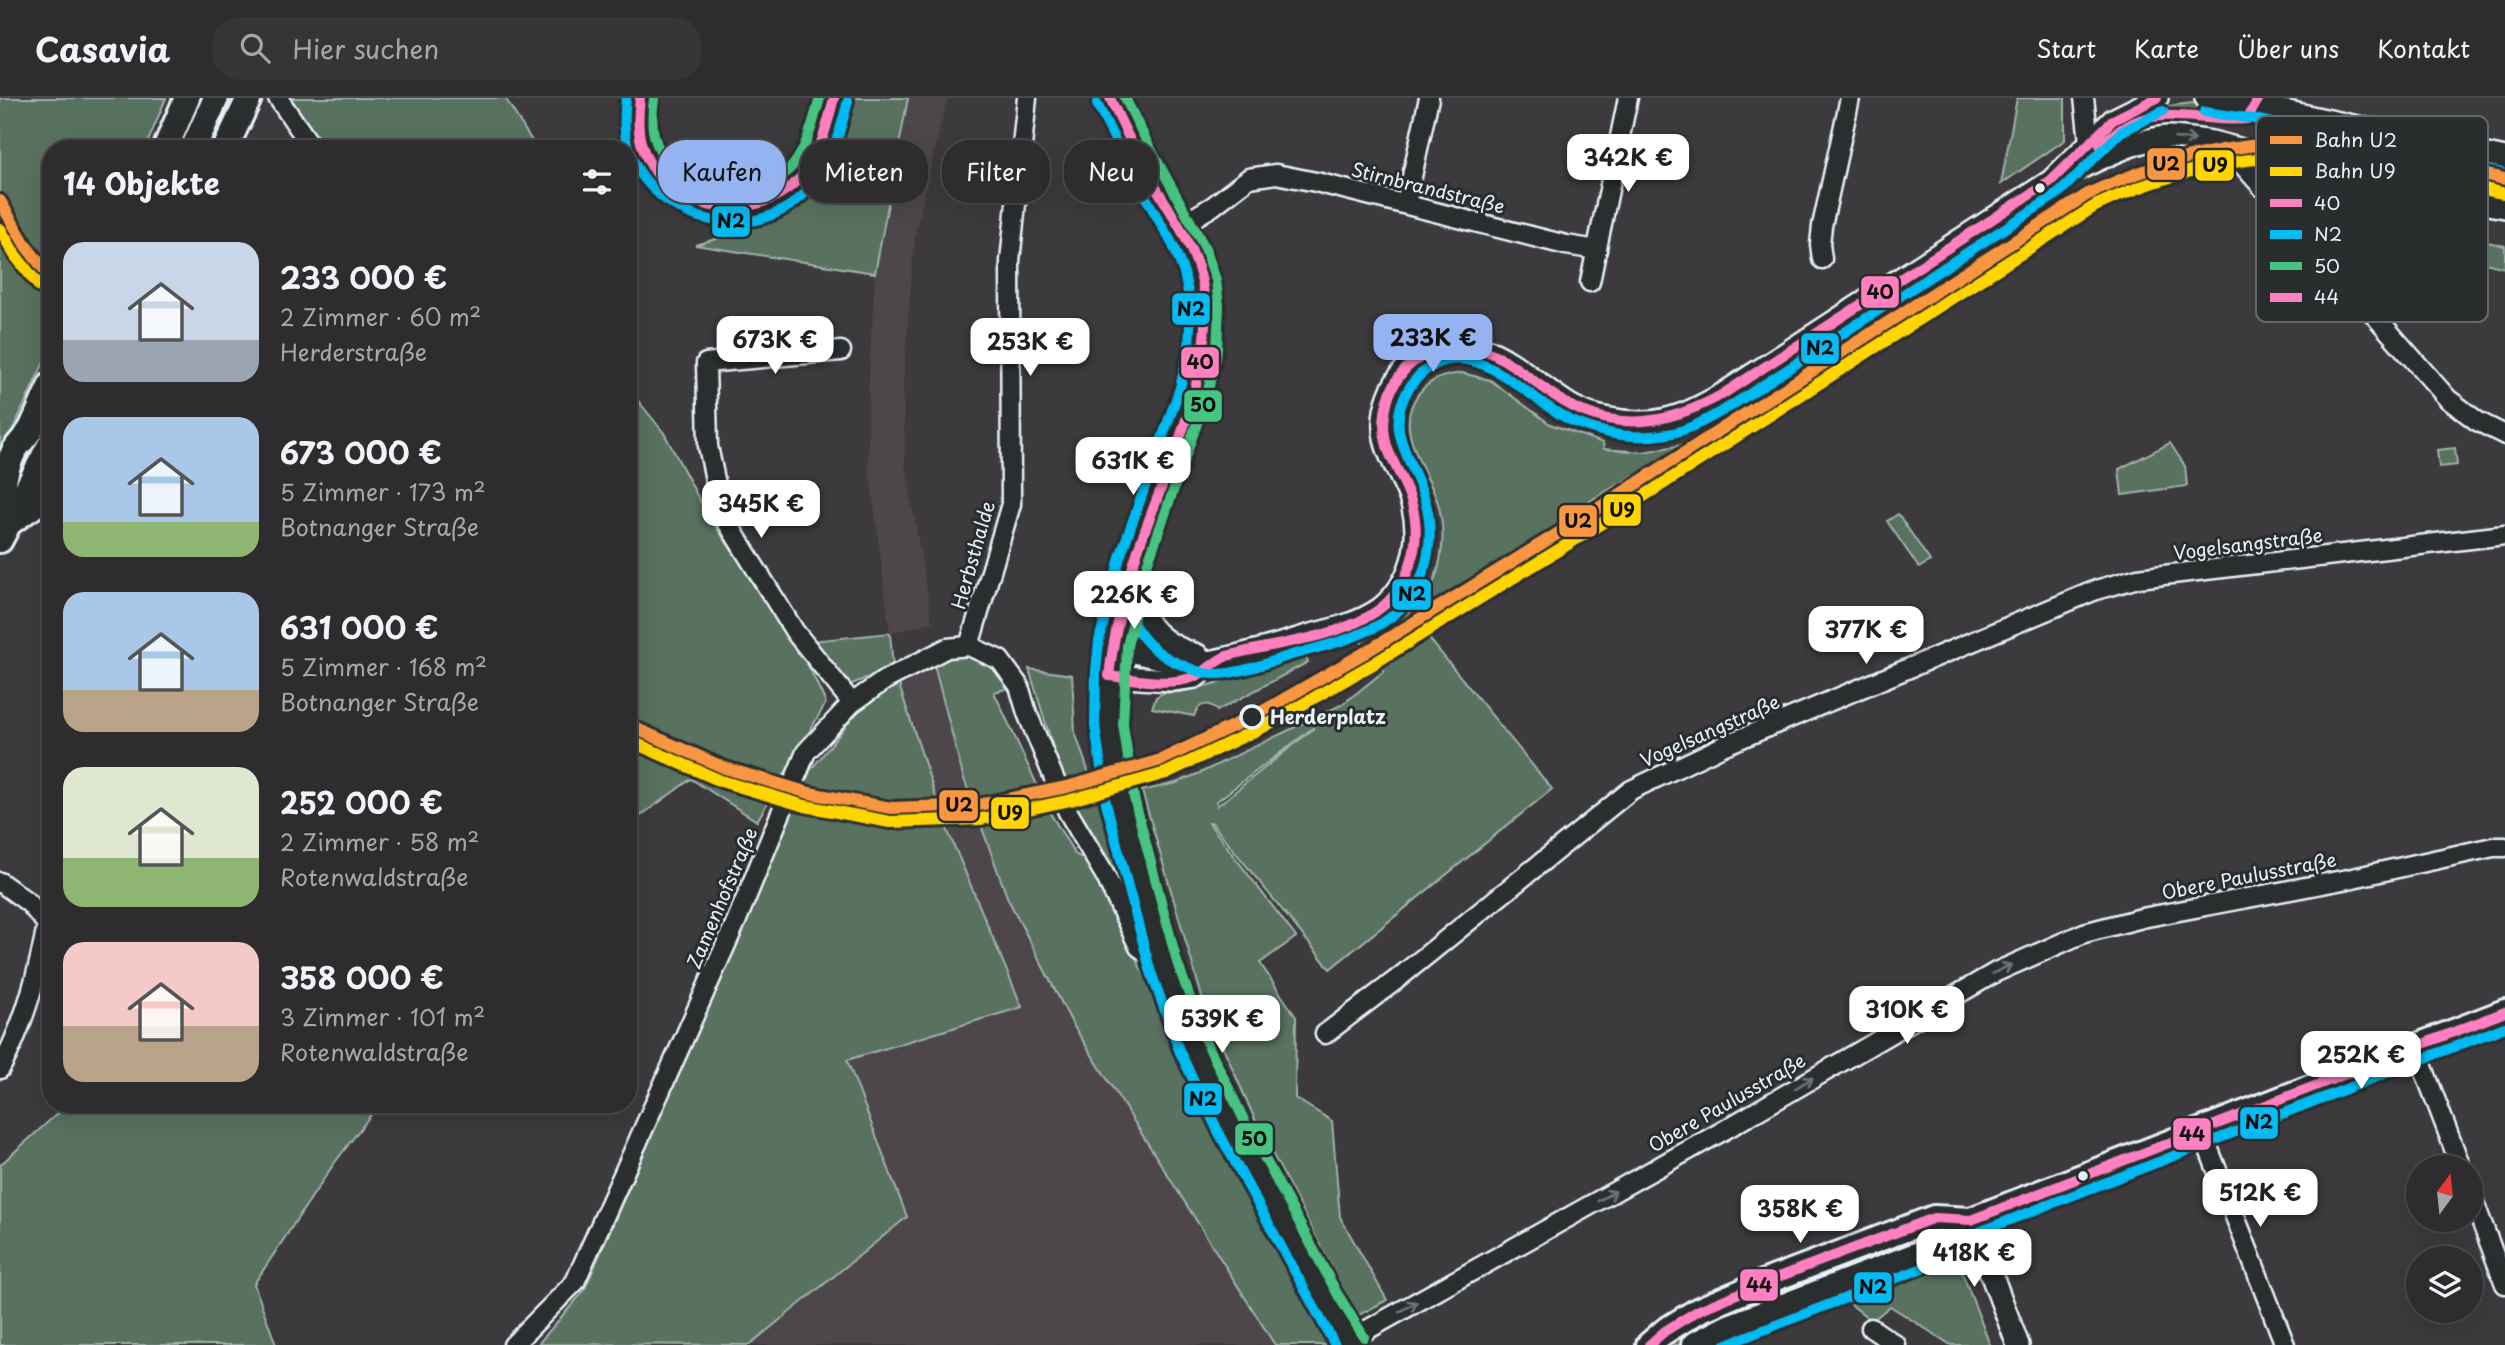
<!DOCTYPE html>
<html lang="de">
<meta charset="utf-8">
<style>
:root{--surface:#2e2c2e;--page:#363436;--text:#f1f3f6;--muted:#a7a7aa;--line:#49484a;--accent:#95b2f1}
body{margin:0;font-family:"Playpen Sans",sans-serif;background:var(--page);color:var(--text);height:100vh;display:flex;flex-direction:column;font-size:26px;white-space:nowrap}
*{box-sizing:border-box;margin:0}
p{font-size:23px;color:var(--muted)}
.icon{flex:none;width:38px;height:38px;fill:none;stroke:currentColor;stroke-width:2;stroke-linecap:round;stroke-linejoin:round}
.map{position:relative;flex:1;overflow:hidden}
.sheet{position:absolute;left:42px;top:42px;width:595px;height:973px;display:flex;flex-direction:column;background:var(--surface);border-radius:28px;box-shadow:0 7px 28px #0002,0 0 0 2px var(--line)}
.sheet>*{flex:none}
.banner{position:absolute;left:658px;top:42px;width:665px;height:63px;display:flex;gap:14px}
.needle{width:46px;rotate:15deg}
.buttons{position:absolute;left:2406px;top:1057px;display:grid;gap:14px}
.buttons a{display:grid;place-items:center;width:77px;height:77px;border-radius:50%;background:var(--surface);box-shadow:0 7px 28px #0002,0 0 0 2px var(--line);font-size:35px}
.price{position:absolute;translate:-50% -60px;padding:0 16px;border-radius:14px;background:#fff;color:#222;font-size:23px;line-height:46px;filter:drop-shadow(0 2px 4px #0008)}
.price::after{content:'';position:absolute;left:50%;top:42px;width:21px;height:16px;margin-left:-10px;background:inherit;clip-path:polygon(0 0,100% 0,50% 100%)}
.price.selected{background:var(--accent);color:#111}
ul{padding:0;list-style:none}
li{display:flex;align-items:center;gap:21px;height:175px;padding:0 21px}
li span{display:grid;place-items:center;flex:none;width:196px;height:140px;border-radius:21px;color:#555}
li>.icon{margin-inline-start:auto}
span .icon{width:84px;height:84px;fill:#fffc;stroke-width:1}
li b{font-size:30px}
h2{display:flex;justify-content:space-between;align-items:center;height:84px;padding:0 21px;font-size:30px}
.chip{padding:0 24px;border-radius:28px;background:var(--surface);box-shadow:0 7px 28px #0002,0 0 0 2px var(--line);font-size:24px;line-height:63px}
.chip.selected{background:var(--accent);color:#111}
header{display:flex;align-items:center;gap:42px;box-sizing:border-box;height:98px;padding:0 35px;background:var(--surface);border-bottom:2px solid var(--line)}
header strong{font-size:33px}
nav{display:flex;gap:38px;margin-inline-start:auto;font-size:24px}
.search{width:490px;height:63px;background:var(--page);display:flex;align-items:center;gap:18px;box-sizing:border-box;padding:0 24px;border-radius:28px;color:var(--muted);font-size:26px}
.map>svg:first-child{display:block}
.built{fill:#4d464c}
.green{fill:#59725f;stroke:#a0b2ac;stroke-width:2;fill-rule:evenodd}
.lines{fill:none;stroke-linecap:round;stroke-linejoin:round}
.minor-casing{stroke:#e8f1f8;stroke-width:23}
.tertiary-casing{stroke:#e8f1f8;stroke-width:26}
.secondary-casing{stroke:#e8f1f8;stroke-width:30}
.minor{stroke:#2a2d2e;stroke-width:18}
.tertiary{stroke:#2a2d2e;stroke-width:21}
.secondary{stroke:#2a2d2e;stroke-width:24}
.bus-1-casing{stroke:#2a2d2e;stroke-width:16}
.bus-2-casing{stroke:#2a2d2e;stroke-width:16}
.bus-3-casing{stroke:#2a2d2e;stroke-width:16}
.bus-4-casing{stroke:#2a2d2e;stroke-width:16}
.bus-1{stroke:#ff80be;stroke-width:10}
.bus-2{stroke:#06bbf3;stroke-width:10}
.bus-3{stroke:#46c481;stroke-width:10}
.bus-4{stroke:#ff80c2;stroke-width:10}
.rail-1-casing{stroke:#2a2d2e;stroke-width:18}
.rail-2-casing{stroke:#2a2d2e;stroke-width:18}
.rail-1{stroke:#f89642;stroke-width:12}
.rail-2{stroke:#ffd503;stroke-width:12}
.oneway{stroke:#6c7275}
.bus-dot{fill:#e8f1f8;stroke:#2a2d2e;stroke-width:2.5}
.stop-dot{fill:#2a2d2e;stroke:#e8f1f8;stroke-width:3.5}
.labels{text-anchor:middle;stroke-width:6;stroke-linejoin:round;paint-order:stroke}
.street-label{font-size:19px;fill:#e8f1f8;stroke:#2a2d2e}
.stop-label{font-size:19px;font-weight:bold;fill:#e8f1f8;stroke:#2a2d2e;text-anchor:start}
.key{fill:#2a2d2e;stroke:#63686b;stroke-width:2}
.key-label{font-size:19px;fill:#e8f1f8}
.line-badge{stroke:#2a2d2e;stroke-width:2.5}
.pale-badge-label{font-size:19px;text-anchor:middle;font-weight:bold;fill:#111}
</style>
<header>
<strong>Casavia</strong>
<div class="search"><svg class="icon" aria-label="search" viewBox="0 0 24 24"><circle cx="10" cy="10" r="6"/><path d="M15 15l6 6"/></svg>Hier suchen</div>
<nav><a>Start</a><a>Karte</a><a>Über uns</a><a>Kontakt</a></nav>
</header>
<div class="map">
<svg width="2505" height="1247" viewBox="0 0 2505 1247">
<rect width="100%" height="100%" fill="#3d3a3e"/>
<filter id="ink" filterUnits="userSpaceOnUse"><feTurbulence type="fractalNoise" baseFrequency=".0143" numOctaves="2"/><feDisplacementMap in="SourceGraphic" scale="14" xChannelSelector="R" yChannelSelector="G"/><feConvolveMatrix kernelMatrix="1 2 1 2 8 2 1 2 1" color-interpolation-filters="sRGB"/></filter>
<g filter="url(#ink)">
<!-- built -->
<g class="built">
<path d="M908 0H947L915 137 903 284 905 364 932 524 890 535 868 359 869 279 875 175Z"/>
<path d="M936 572 963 678 1073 927 1275 1247H749L907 1119 847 962 1008 874 944 724 898 584 929 573Z"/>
</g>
<!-- green -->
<g class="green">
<path d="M0 0H166L145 51H51V249L0 359Z"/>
<path d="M287 0H505L537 51H322Z"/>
<path d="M846 0H908L875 175 695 147 767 126 797 107 836 50Z"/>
<path d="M2017 0H2065V42L2001 86Z"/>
<path d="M2193 5 2205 6 2208 11 2201 13 2157 11 2160 9Z"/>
<path d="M2380 101 2484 119 2479 142 2505 148V170L2485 165 2477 199 2388 177 2369 153Z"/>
<path d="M1462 275 1490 282 1550 326 1603 345 1604 351 1643 354 1688 346 1574 412 1590 439 1427 538 1552 691 1330 871 1211 724 1209 725 1296 839 1260 865 1296 919 1295 1000 1332 1023 1340 1119 1387 1202 1357 1218 1257 1026 1204 906 1142 693 1176 685 1202 674 1343 606 1384 573 1359 541C1381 530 1411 518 1426 497 1441 476 1445 444 1441 419 1436 378 1387 334 1420 294 1432 280 1445 277 1462 275ZM1313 630V631L1217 708V703Z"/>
<path d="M628 290 664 335 707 416 803 556 826 605 757 723 691 681 628 727Z"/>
<path d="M2170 345 2185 368 2187 388 2122 397 2119 371Z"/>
<path d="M2455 350 2457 367 2439 369 2437 352Z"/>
<path d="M1898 416 1930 463 1919 470 1887 423Z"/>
<path d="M890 535 893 569 847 588 811 543Z"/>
<path d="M1304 556 1308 564 1217 613C1209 602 1198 606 1194 618L1152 610 1156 599 1163 595 1181 594 1213 586Z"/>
<path d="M969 557 988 566 1010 590 994 594 1050 715 1075 756 1087 763 1330 1247H1275L1073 927 1008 801 963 678 933 563Z"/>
<path d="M1029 571 1072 577 1075 634 1129 794 1075 706 1062 678Z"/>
<path d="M898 584 944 724 1022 909 847 962 907 1119 749 1247 538 1246 584 1193 810 673 858 613Z"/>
<path d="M68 1006H379L333 1067 254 1186 276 1247H0V1067Z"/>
<path d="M1946 1164 1957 1166 1962 1174 1990 1247H1951L1890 1208 1872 1223 1845 1202Z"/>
<path d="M1775 1192 1774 1199 1685 1242 1679 1247H1670C1700 1219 1737 1207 1775 1192Z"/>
</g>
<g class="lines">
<!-- minor casing -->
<g class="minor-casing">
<g id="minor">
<path d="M278 0 313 51"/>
<path d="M2084 0 2089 43 2095 54"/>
<path d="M2227 49 2448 301 2477 323 2505 337"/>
<path d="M1406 106 1429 0"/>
<path d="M2282 111 2299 82 2310 71"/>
<path d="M1180 128 1213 108 1249 80 1276 76 1316 84 1566 147 1597 152"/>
<path d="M1822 161 1820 146 1822 128 1850 0"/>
<path d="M1590 184 1628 0"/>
<path d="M841 253 706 265 708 348 722 416 795 534 852 605"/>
<path d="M969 548 1011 406 1010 163 1027 0"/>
<path d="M0 784 29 805 47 826C38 876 25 926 0 971"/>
<path d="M1325 936 1396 882 1631 692 1725 647 2096 492 2138 480 2505 437"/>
<path d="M2415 948 2461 1069"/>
<path d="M2201 1031 2285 1247"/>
<path d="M2471 1096 2505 1186"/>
<path d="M1871 1230 1896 1247"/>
<path d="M1349 1242 1721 1034 1996 874 2084 835 2142 820 2348 781 2493 749H2505"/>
<path d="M513 1247 575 1184 736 824 806 654 852 605 885 582 947 550 969 548 1000 562 1019 588 1027 615 1068 714 1106 779 1139 849 1163 866"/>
</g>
</g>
<!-- tertiary casing -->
<g class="tertiary-casing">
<g id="tertiary">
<path d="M2206 0 2256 7 2505 61"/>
<path d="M2060 79C2092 66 2133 41 2168 39 2182 39 2198 42 2212 44L2373 86 2505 109"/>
<path d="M1131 475C1140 519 1150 543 1197 557"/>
<path d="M1112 548C1142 556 1173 565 1204 565 1240 558 1276 548 1311 537 1335 531 1360 525 1380 511 1411 487 1423 444 1412 406 1407 386 1393 368 1387 348 1377 315 1392 278 1419 260 1479 219 1526 282 1573 309 1592 319 1618 324 1640 324 1671 325 1697 311 1723 296L2051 83 2113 22 2157 0"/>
<path d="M1109 578 1172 582 1195 579 1211 566"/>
<path d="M1971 1122 2018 1247"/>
</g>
</g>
<!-- secondary casing -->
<g class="secondary-casing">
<g id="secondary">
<path d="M640 0C638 17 637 36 644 53 669 115 751 131 798 83 818 61 827 28 834 0"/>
<path d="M1110 0C1121 24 1133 49 1146 72 1166 109 1193 144 1202 186 1214 244 1192 302 1173 356 1147 426 1115 499 1110 574 1104 646 1120 710 1139 779 1152 826 1164 874 1181 920 1208 992 1250 1063 1287 1130 1308 1168 1327 1211 1352 1247"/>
<path d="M165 51 187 0"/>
<path d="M193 51 216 0"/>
<path d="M225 51 249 0"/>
<path d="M51 287C44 301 38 317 31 331 26 339 19 345 14 353 2 376 0 402 9 425L51 396"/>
<path d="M0 442 51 345"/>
<path d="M1649 1247 1665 1233 1699 1212 1770 1182 1934 1120 1971 1122"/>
<path d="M1694 1247 1729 1229 1945 1146 1971 1122 2505 914"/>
</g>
</g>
<!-- minor -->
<use href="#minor" class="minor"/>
<!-- tertiary -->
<use href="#tertiary" class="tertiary"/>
<!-- secondary -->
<use href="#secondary" class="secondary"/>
<!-- bus-1 casing -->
<g class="bus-1-casing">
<g id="bus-1">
<path d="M640 0C638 16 637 33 642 48 663 114 750 129 797 83 819 63 827 28 834 0"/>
<path d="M1110 0C1122 26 1134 51 1148 76 1168 111 1193 144 1202 184 1219 268 1166 371 1139 449 1125 491 1114 534 1109 578 1136 581 1167 589 1194 579 1206 574 1214 563 1227 558 1274 545 1327 542 1369 518 1409 495 1424 445 1411 403 1406 386 1396 371 1389 354 1377 322 1388 280 1418 261 1484 217 1528 291 1582 313 1632 334 1678 321 1723 296L2051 83 2113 22 2157 0"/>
<path d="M2100 47C2110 39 2120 30 2132 25 2167 9 2210 25 2247 21L2259 0"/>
</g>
</g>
<!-- bus-2 casing -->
<g class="bus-2-casing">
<g id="bus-2">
<path d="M626 0C624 19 623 40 631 58 661 127 757 149 809 91 831 68 840 34 848 3"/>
<path d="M1097 6 1129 70 1173 147 1184 175 1191 209 1189 249 1180 290 1120 459 1099 543 1096 573 1095 627 1106 705 1150 871 1179 952 1218 1033 1335 1247"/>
<path d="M2204 14 2254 21 2502 75"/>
<path d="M1117 478C1126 519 1141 551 1182 567 1194 572 1205 577 1218 576 1243 575 1271 563 1295 556 1351 541 1410 529 1426 465 1431 444 1431 422 1425 402 1414 364 1383 333 1408 292 1415 280 1426 270 1439 265 1485 246 1531 304 1570 322 1601 336 1635 342 1668 336 1691 332 1711 319 1731 308L2059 95 2121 34 2163 13"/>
<path d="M1725 1247 1951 1159 1979 1134 2505 929"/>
</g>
</g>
<!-- bus-3 casing -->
<g class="bus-3-casing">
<g id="bus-3">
<path d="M1125 0 1149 48 1205 150 1216 182 1219 208 1217 252 1207 297 1147 467 1127 548 1123 626 1134 700 1177 864 1205 941 1243 1020 1338 1197 1364 1239"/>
<path d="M654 1C652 15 651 31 656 44 675 99 747 113 788 73 806 55 813 24 820 0"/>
</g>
</g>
<!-- bus-4 casing -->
<g class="bus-4-casing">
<path id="bus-4" d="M1649 1247 1665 1233 1699 1212 1770 1182 1934 1120 1971 1122 2505 914"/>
</g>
<!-- bus-1 -->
<use href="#bus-1" class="bus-1"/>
<!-- bus-2 -->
<use href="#bus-2" class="bus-2"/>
<!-- bus-3 -->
<use href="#bus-3" class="bus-3"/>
<!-- bus-4 -->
<use href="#bus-4" class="bus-4"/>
<!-- rail-1 casing -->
<g class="rail-1-casing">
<g id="rail-1">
<path d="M0 103 26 148 51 180"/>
<path d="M628 627 725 670 809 695 891 710 978 707 1067 689 1161 662 1258 616 1366 554 1583 420 2088 96C2162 62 2238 41 2321 46 2383 50 2444 68 2505 81"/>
</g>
</g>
<!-- rail-2 casing -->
<g class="rail-2-casing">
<g id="rail-2">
<path d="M0 131 15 157 40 189"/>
<path d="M628 642 721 683 805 708 890 724 981 721 1071 702 1166 675 1265 628 1373 566 1591 432 2095 108C2167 75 2242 54 2323 60 2384 65 2443 82 2502 95"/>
</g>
</g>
<!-- rail-1 -->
<use href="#rail-1" class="rail-1"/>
<!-- rail-2 -->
<use href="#rail-2" class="rail-2"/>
</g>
<!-- one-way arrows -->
<defs><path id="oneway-shaft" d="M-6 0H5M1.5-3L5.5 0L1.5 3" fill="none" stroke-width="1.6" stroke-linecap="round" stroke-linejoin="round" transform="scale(1.75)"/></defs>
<g class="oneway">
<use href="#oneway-shaft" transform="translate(2185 41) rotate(5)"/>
<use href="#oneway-shaft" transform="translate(2002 871) rotate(-26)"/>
<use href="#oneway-shaft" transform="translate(1804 985) rotate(-31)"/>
<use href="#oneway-shaft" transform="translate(1607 1098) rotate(-29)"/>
<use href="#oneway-shaft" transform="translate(1408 1209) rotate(-30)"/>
</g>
</g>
<!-- markers -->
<g class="bus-dot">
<circle cx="2040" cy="90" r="6"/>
<circle cx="2083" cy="1078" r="6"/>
</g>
<circle class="stop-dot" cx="1252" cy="619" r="11"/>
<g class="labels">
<!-- street labels -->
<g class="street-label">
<text transform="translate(1428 90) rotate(14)" y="7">Stirnbrandstraße</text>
<text transform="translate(2248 446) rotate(-7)" y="7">Vogelsangstraße</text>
<text transform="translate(973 457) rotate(-74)" y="7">Herbsthalde</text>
<text transform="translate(1710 633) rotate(-24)" y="7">Vogelsangstraße</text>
<text transform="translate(2249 778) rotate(-11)" y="7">Obere Paulusstraße</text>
<text transform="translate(722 800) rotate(-67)" y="7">Zamenhofstraße</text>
<text transform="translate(1727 1005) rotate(-30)" y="7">Obere Paulusstraße</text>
</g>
<!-- stop labels -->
<g class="stop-label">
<text x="1270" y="626">Herderplatz</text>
</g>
</g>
<!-- legend -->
<rect x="2256" y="18" width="232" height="206" rx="10" class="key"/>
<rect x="2270" y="38" width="32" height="8" fill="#f89642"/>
<rect x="2270" y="69" width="32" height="9" fill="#ffd503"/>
<rect x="2270" y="101" width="32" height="8" fill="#ff80be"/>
<rect x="2270" y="132" width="32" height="9" fill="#06bbf3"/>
<rect x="2270" y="164" width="32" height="8" fill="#46c481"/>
<rect x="2270" y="195" width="32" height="9" fill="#ff80c2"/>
<g class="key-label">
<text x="2314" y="49">Bahn U2</text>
<text x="2314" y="80">Bahn U9</text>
<text x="2314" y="112">40</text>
<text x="2314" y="143">N2</text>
<text x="2314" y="175">50</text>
<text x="2314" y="206">44</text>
</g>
<g class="line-badge">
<rect x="2146" y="49" width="40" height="34" rx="7" fill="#f89642"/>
<rect x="2194" y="51" width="41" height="33" rx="7" fill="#ffd503"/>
<rect x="711" y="107" width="40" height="33" rx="7" fill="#06bbf3"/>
<rect x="1860" y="177" width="40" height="34" rx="7" fill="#ff80be"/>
<rect x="1171" y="194" width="40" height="34" rx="7" fill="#06bbf3"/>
<rect x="1800" y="234" width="40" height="33" rx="7" fill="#06bbf3"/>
<rect x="1180" y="248" width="40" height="33" rx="7" fill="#ff80be"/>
<rect x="1183" y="291" width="40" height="34" rx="7" fill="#46c481"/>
<rect x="1602" y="395" width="40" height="34" rx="7" fill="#ffd503"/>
<rect x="1558" y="406" width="40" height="34" rx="7" fill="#f89642"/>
<rect x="1391" y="480" width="41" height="33" rx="7" fill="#06bbf3"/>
<rect x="938" y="691" width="41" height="33" rx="7" fill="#f89642"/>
<rect x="990" y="698" width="40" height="34" rx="7" fill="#ffd503"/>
<rect x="1183" y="984" width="40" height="34" rx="7" fill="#06bbf3"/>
<rect x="2239" y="1008" width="40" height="34" rx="7" fill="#06bbf3"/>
<rect x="2172" y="1019" width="40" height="34" rx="7" fill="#ff80c2"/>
<rect x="1234" y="1024" width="40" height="34" rx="7" fill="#46c481"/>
<rect x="1739" y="1170" width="40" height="34" rx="7" fill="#ff80c2"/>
<rect x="1853" y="1173" width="40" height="33" rx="7" fill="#06bbf3"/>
</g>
<g class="pale-badge-label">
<text x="2166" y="73">U2</text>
<text x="2215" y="74">U9</text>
<text x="731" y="130">N2</text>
<text x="1880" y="201">40</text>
<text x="1191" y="218">N2</text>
<text x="1820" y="257">N2</text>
<text x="1200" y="271">40</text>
<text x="1203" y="314">50</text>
<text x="1622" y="419">U9</text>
<text x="1578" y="430">U2</text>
<text x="1412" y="503">N2</text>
<text x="959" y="714">U2</text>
<text x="1010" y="722">U9</text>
<text x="1203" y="1008">N2</text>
<text x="2259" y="1031">N2</text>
<text x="2192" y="1043">44</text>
<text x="1254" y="1048">50</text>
<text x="1759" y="1194">44</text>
<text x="1873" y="1196">N2</text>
</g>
</svg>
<div class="buttons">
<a><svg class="needle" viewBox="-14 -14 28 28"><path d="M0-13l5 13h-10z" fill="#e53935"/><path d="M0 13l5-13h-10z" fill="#a7a7aa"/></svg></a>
<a><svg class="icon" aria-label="layers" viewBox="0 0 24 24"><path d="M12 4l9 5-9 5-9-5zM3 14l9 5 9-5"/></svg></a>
</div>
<b class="price" style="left:1628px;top:96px">342K €</b>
<b class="price selected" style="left:1433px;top:276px">233K €</b>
<b class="price" style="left:775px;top:278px">673K €</b>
<b class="price" style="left:1030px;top:280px">253K €</b>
<b class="price" style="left:1133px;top:399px">631K €</b>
<b class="price" style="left:761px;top:442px">345K €</b>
<b class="price" style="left:1134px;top:533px">226K €</b>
<b class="price" style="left:1866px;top:568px">377K €</b>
<b class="price" style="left:1907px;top:948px">310K €</b>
<b class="price" style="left:1222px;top:957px">539K €</b>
<b class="price" style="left:2361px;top:993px">252K €</b>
<b class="price" style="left:2260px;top:1131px">512K €</b>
<b class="price" style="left:1800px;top:1147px">358K €</b>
<b class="price" style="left:1974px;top:1191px">418K €</b>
<div class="banner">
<a class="chip selected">Kaufen</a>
<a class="chip">Mieten</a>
<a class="chip">Filter</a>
<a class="chip">Neu</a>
</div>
<section class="sheet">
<h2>14 Objekte<svg class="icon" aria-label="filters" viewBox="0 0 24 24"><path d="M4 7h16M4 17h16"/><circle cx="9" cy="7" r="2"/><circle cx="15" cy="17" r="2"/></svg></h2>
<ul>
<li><span style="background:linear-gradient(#c9d6e8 70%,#9aa5b1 0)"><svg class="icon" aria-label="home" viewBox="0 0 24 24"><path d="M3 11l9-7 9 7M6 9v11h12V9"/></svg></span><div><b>233 000 €</b><p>2 Zimmer · 60 m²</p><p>Herderstraße</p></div></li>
<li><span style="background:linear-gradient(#a9c7e8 75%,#8fb573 0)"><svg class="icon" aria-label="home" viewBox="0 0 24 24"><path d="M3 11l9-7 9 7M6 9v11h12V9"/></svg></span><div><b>673 000 €</b><p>5 Zimmer · 173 m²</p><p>Botnanger Straße</p></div></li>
<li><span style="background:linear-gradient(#a9c7e8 70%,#b9a48a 0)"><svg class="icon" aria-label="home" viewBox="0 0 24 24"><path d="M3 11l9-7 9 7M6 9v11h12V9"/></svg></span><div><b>631 000 €</b><p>5 Zimmer · 168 m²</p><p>Botnanger Straße</p></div></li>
<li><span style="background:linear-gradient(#dfe7d0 65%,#8fb573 0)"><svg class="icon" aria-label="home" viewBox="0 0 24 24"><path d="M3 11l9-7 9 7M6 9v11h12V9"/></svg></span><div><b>252 000 €</b><p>2 Zimmer · 58 m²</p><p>Rotenwaldstraße</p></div></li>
<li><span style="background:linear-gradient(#f6c9c9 60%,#b9a48a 0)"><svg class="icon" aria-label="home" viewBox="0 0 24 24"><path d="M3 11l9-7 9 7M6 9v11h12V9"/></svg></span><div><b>358 000 €</b><p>3 Zimmer · 101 m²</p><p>Rotenwaldstraße</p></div></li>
</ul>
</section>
</div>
